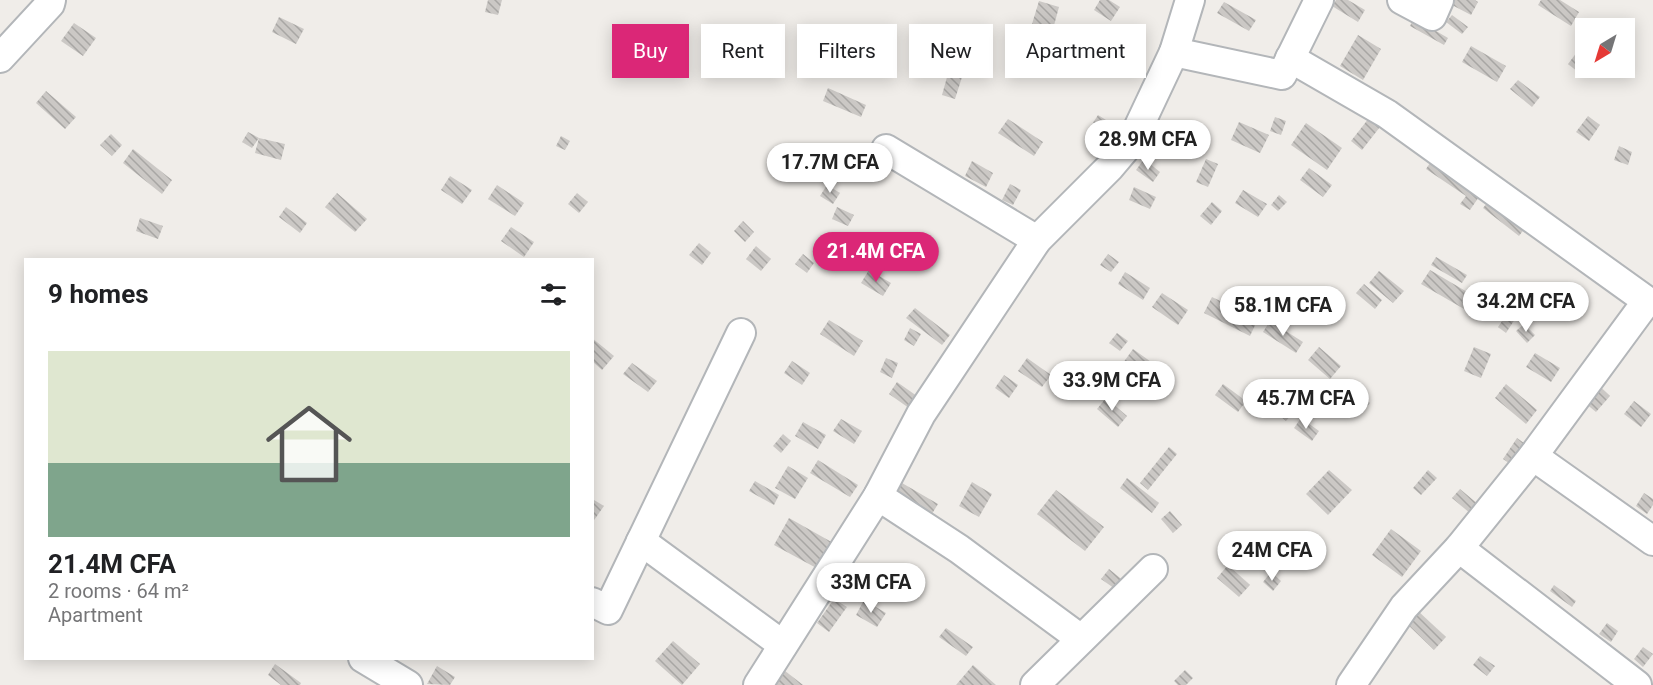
<!DOCTYPE html>
<meta charset="utf-8">
<style>
:root{--surface:#fff;--page:#f6f6f6;--text:#202124;--muted:#757577;--accent:#db2777}
body{margin:0;font-family:Roboto,sans-serif;background:var(--page);color:var(--text);height:100vh;display:flex;flex-direction:column;font-size:22px;white-space:nowrap}
*{box-sizing:border-box;margin:0}
p{font-size:20px;color:var(--muted)}
.icon{flex:none;width:33px;height:33px;fill:none;stroke:currentColor;stroke-width:2;stroke-linecap:round;stroke-linejoin:round}
.map{position:relative;flex:1;overflow:hidden}
.sheet{position:absolute;left:24px;top:258px;width:570px;height:402px;display:flex;flex-direction:column;background:var(--surface);border-radius:0px;box-shadow:0 3px 15px #0003}
.sheet>*{flex:none}
.top-card{position:absolute;left:612px;top:24px;width:570px;height:54px;display:flex;gap:12px}
.needle{width:39px;rotate:218deg}
.fabs{position:absolute;left:1575px;top:18px;display:grid;gap:12px}
.fabs a{display:grid;place-items:center;width:60px;height:60px;border-radius:0px;background:var(--surface);box-shadow:0 3px 15px #0003;font-size:30px}
.price{position:absolute;translate:-50% -51px;padding:0 14px;border-radius:21px;background:#fff;color:#222;font-size:20px;line-height:39px;filter:drop-shadow(0 2px 3px #0008)}
.price::after{content:'';position:absolute;left:50%;top:36px;width:18px;height:14px;margin-left:-9px;background:inherit;clip-path:polygon(0 0,100% 0,50% 100%)}
.price.selected{background:var(--accent);color:#fff}
ul{padding:0;list-style:none}
li{display:grid;align-content:center;gap:12px;height:318px;padding:0 24px}
li span{display:grid;place-items:center;height:186px;border-radius:0px;color:#555}
li>.icon{margin-inline-start:auto}
span .icon{width:108px;height:108px;fill:#fffc;stroke-width:1}
li b{font-size:26px}
h2{display:flex;justify-content:space-between;align-items:center;height:72px;padding:0 24px;font-size:26px}
.tag{padding:0 21px;border-radius:0px;background:var(--surface);box-shadow:0 3px 15px #0003;font-size:21px;line-height:54px}
.tag.selected{background:var(--accent);color:#fff}
.map>svg:first-child{display:block}
.building{fill:url(#building-back-hatch)}
.lines{fill:none;stroke-linecap:round;stroke-linejoin:round}
.minor-casing{stroke:#b3b6b9;stroke-width:32}
.minor{stroke:#fff;stroke-width:28}
</style>
<div class="map">
<svg width="1653" height="685" viewBox="0 0 1653 685">
<defs>
<pattern id="building-back-hatch" width="6" height="6" patternUnits="userSpaceOnUse" patternTransform="scale(1.5)"><rect width="6" height="6" fill="#cbc8c5"/><path d="M-1 5l2 2M0 0l6 6M5-1l2 2" fill="none" stroke="#a8a6a4"/></pattern>
</defs>
<rect width="100%" height="100%" fill="#f0ede9"/>
<!-- building -->
<g class="building">
<path d="M488 0H502L498 15 485 12Z"/>
<path d="M1100 0H1109L1120 7 1111 21 1094 10Z"/>
<path d="M1336 0H1348L1365 10 1358 22 1332 6Z"/>
<path d="M1455 0H1475L1478 2 1471 15 1452 5Z"/>
<path d="M1541 0H1560L1579 12 1571 26 1538 5Z"/>
<path d="M1039 1 1059 7 1053 29 1032 24Z"/>
<path d="M1224 2 1256 20 1249 31 1217 13Z"/>
<path d="M1452 15 1468 27 1462 34 1446 22Z"/>
<path d="M279 17 304 29 296 44 272 32Z"/>
<path d="M1414 18 1448 38 1444 45 1410 26Z"/>
<path d="M74 23 96 38 83 56 61 41Z"/>
<path d="M944 24 977 45 969 58 936 38Z"/>
<path d="M1027 28 1040 32 1031 59 1018 54Z"/>
<path d="M1088 32 1133 52 1126 68 1082 48Z"/>
<path d="M1358 35 1381 49 1363 80 1340 66Z"/>
<path d="M1586 40V62L1578 72 1568 64Z"/>
<path d="M1471 46 1506 66 1497 82 1462 62Z"/>
<path d="M867 54 891 61 887 75 863 69Z"/>
<path d="M931 61 943 67 937 78 925 72Z"/>
<path d="M949 70 963 74 955 99 942 95Z"/>
<path d="M1518 80 1540 97 1532 107 1510 89Z"/>
<path d="M828 88 866 105 861 117 823 101Z"/>
<path d="M46 91 76 117 65 129 36 103Z"/>
<path d="M1376 109 1387 118 1362 150 1351 141Z"/>
<path d="M1098 115 1122 130 1112 144 1089 129Z"/>
<path d="M1588 116 1600 125 1589 141 1576 132Z"/>
<path d="M1275 117 1286 121 1281 135 1270 131Z"/>
<path d="M1008 119 1043 142 1034 156 998 133Z"/>
<path d="M1239 122 1269 135 1260 153 1231 140Z"/>
<path d="M1306 123 1342 148 1327 170 1291 145Z"/>
<path d="M248 132 259 138 285 144 281 160 255 153 259 138 252 148 242 142Z"/>
<path d="M111 134 122 145 112 156 100 145Z"/>
<path d="M561 136 570 141 565 150 556 146Z"/>
<path d="M1619 146 1632 152 1628 165 1614 160Z"/>
<path d="M133 149 172 180 162 194 123 163Z"/>
<path d="M1434 157 1483 191 1470 210 1460 204 1466 196 1426 169Z"/>
<path d="M1144 159 1160 172 1153 182 1136 170Z"/>
<path d="M1206 159 1218 164 1208 187 1196 182Z"/>
<path d="M972 161 993 173 986 187 965 176Z"/>
<path d="M1309 168 1332 185 1323 197 1300 180Z"/>
<path d="M450 176 472 190 462 204 441 190Z"/>
<path d="M1010 184 1021 190 1013 205 1002 200Z"/>
<path d="M497 185 524 203 515 216 488 199Z"/>
<path d="M827 185 840 193 833 204 820 196Z"/>
<path d="M1134 187 1156 197 1150 209 1129 200Z"/>
<path d="M1243 190 1267 204 1258 217 1235 203Z"/>
<path d="M337 193 367 219 355 232 325 207Z"/>
<path d="M577 193 588 202 579 213 568 204Z"/>
<path d="M1279 195 1287 202 1278 211 1271 205Z"/>
<path d="M1492 197 1528 224 1519 236 1483 208Z"/>
<path d="M1212 202 1222 211 1211 225 1200 216Z"/>
<path d="M286 207 307 223 300 233 279 217Z"/>
<path d="M837 207 854 215 848 226 832 219Z"/>
<path d="M140 218 163 226 158 239 136 231Z"/>
<path d="M743 221 754 232 745 242 734 231Z"/>
<path d="M511 227 534 242 524 257 501 241Z"/>
<path d="M699 243 711 253 702 265 689 255Z"/>
<path d="M756 246 771 259 761 271 746 259Z"/>
<path d="M803 254 814 263 807 273 795 264Z"/>
<path d="M1108 254 1119 262 1111 272 1100 265Z"/>
<path d="M1436 257 1467 275 1462 283 1431 265Z"/>
<path d="M869 270 891 283 883 296 861 283Z"/>
<path d="M1430 270 1479 299 1471 313 1421 284Z"/>
<path d="M1379 271 1404 291 1393 303 1369 283Z"/>
<path d="M1125 272 1150 288 1143 300 1118 284Z"/>
<path d="M1364 284 1382 300 1375 309 1356 293Z"/>
<path d="M1162 293 1188 310 1178 325 1152 307Z"/>
<path d="M1212 297 1258 319 1250 336 1204 313Z"/>
<path d="M915 308 950 335 942 345 906 318Z"/>
<path d="M1507 314 1515 319 1506 333 1498 327Z"/>
<path d="M829 320 863 341 854 356 820 334Z"/>
<path d="M1270 321 1303 342 1296 353 1263 332Z"/>
<path d="M1524 324 1535 335 1527 343 1516 331Z"/>
<path d="M910 328 921 334 914 346 904 340Z"/>
<path d="M1117 333 1128 341 1120 351 1109 343Z"/>
<path d="M592 338 614 356 602 370 592 361Z"/>
<path d="M1319 347 1341 366 1330 379 1308 360Z"/>
<path d="M1474 347 1491 354 1481 378 1464 371Z"/>
<path d="M1133 349 1154 364 1145 378 1123 363Z"/>
<path d="M1535 353 1560 368 1551 382 1526 367Z"/>
<path d="M886 358 898 363 892 378 880 372Z"/>
<path d="M1027 358 1051 375 1042 387 1018 371Z"/>
<path d="M792 361 810 373 802 385 784 373Z"/>
<path d="M632 363 657 381 648 392 623 374Z"/>
<path d="M1004 375 1018 385 1009 398 995 388Z"/>
<path d="M1087 381 1096 388 1086 400 1077 392Z"/>
<path d="M1594 381 1610 396 1596 412 1579 398Z"/>
<path d="M897 382 924 401 916 413 889 394Z"/>
<path d="M1223 384 1246 401 1238 412 1215 395Z"/>
<path d="M1506 384 1537 410 1526 424 1495 398Z"/>
<path d="M1352 387 1370 403 1361 413 1343 398Z"/>
<path d="M1276 392 1296 409 1286 421 1266 404Z"/>
<path d="M1106 398 1127 416 1118 427 1097 409Z"/>
<path d="M1634 401 1651 414 1641 427 1624 414Z"/>
<path d="M1301 418 1319 431 1312 441 1294 428Z"/>
<path d="M841 419 862 431 854 444 833 431Z"/>
<path d="M803 422 826 435 818 449 795 436Z"/>
<path d="M783 434 791 441 781 453 773 446Z"/>
<path d="M1517 438 1535 451 1521 471 1503 459Z"/>
<path d="M1169 447 1177 454 1148 490 1140 483Z"/>
<path d="M818 460 858 485 850 497 810 473Z"/>
<path d="M788 466 808 478 795 499 775 488Z"/>
<path d="M1329 470 1352 490 1328 515 1306 494Z"/>
<path d="M1428 470 1437 478 1421 495 1413 488Z"/>
<path d="M1127 478 1159 503 1152 513 1120 488Z"/>
<path d="M755 481 779 495 774 505 749 491Z"/>
<path d="M972 482 992 494 979 517 959 506Z"/>
<path d="M902 483 938 504 930 517 894 496Z"/>
<path d="M1460 489 1479 505 1471 514 1452 498Z"/>
<path d="M1056 490 1104 527 1085 551 1037 514Z"/>
<path d="M1644 493 1653 499V505L1647 514 1636 506Z"/>
<path d="M594 500 604 506 592 523V502Z"/>
<path d="M1170 511 1182 525 1173 533 1161 519Z"/>
<path d="M789 518 835 544 820 570 774 545Z"/>
<path d="M1391 529 1421 551 1402 577 1372 555Z"/>
<path d="M1228 565 1250 585 1239 597 1217 578Z"/>
<path d="M1109 569 1125 582 1118 591 1101 579Z"/>
<path d="M1271 572 1281 581 1273 591 1263 582Z"/>
<path d="M1554 585 1576 601 1572 607 1550 591Z"/>
<path d="M834 599 847 607 829 632 817 623Z"/>
<path d="M864 600 886 613 877 627 856 615Z"/>
<path d="M1417 610 1446 637 1434 650 1405 622Z"/>
<path d="M1607 623 1618 631 1611 642 1599 634Z"/>
<path d="M946 628 973 647 966 656 939 637Z"/>
<path d="M673 641 700 664 682 685 655 661Z"/>
<path d="M1643 647 1653 654 1643 667 1634 659Z"/>
<path d="M1480 656 1495 666 1487 676 1473 665Z"/>
<path d="M275 664 301 683 300 685H281L268 675Z"/>
<path d="M973 665 996 685H956Z"/>
<path d="M437 666 455 677 450 685 427 684Z"/>
<path d="M780 667 803 685H776L770 680Z"/>
<path d="M1185 670 1193 678 1186 685H1178L1174 681Z"/>
</g>
<g class="lines">
<!-- minor casing -->
<g class="minor-casing">
<g id="minor">
<path d="M1402 0 1432 16 1439 0"/>
<path d="M1174 52 1282 75 1319 0"/>
<path d="M0 58 50 4 51 0"/>
<path d="M1290 58 1387 114 1647 301 1533 456 1459 548 1404 607 1351 685"/>
<path d="M886 149 1037 240"/>
<path d="M1533 456 1653 541"/>
<path d="M878 496 959 549 1081 639"/>
<path d="M641 541 783 645"/>
<path d="M1459 548 1637 685"/>
<path d="M592 602 608 610 741 333"/>
<path d="M363 658 408 685"/>
<path d="M758 685 878 496 921 414 1037 240 1110 167 1132 141 1174 52 1190 0"/>
<path d="M1035 685 1153 569"/>
</g>
</g>
<!-- minor -->
<use href="#minor" class="minor"/>
</g>
</svg>
<div class="fabs">
<a><svg class="needle" viewBox="-14 -14 28 28"><path d="M0-13l5 13h-10z" fill="#e53935"/><path d="M0 13l5-13h-10z" fill="#757577"/></svg></a>
</div>
<b class="price" style="left:1148px;top:171px">28.9M CFA</b>
<b class="price" style="left:830px;top:194px">17.7M CFA</b>
<b class="price selected" style="left:876px;top:283px">21.4M CFA</b>
<b class="price" style="left:1526px;top:333px">34.2M CFA</b>
<b class="price" style="left:1283px;top:337px">58.1M CFA</b>
<b class="price" style="left:1112px;top:412px">33.9M CFA</b>
<b class="price" style="left:1306px;top:430px">45.7M CFA</b>
<b class="price" style="left:1272px;top:582px">24M CFA</b>
<b class="price" style="left:871px;top:614px">33M CFA</b>
<div class="top-card">
<a class="tag selected">Buy</a>
<a class="tag">Rent</a>
<a class="tag">Filters</a>
<a class="tag">New</a>
<a class="tag">Apartment</a>
</div>
<section class="sheet">
<h2>9 homes<svg class="icon" aria-label="filters" viewBox="0 0 24 24"><path d="M4 7h16M4 17h16"/><circle cx="9" cy="7" r="2"/><circle cx="15" cy="17" r="2"/></svg></h2>
<ul>
<li><span style="background:linear-gradient(#dfe7d0 60%,#7fa58c 0)"><svg class="icon" aria-label="home" viewBox="0 0 24 24"><path d="M3 11l9-7 9 7M6 9v11h12V9"/></svg></span><div><b>21.4M CFA</b><p>2 rooms · 64 m²</p><p>Apartment</p></div></li>
</ul>
</section>
</div>
